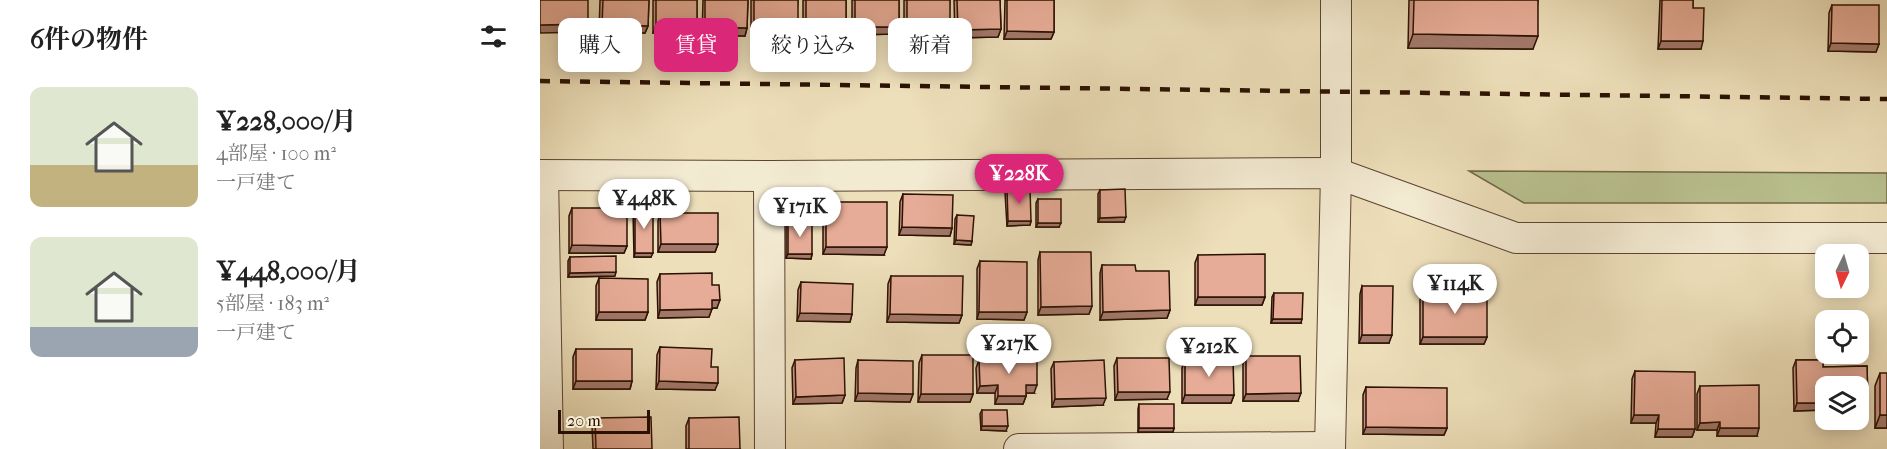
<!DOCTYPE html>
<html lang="ja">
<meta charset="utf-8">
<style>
:root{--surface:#fff;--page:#f2f2f2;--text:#222;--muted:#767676;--accent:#db2777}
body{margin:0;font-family:"IM FELL French Canon","Noto Serif JP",serif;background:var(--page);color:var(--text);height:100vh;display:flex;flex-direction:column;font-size:22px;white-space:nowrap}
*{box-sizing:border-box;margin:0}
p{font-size:20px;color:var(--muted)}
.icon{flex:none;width:33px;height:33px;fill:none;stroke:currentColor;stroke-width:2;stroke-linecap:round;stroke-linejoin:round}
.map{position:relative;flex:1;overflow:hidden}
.panel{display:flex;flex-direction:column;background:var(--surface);width:540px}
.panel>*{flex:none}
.guide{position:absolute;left:18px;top:18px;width:570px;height:54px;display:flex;gap:12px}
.needle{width:39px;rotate:185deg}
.fabs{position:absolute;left:1275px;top:244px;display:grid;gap:12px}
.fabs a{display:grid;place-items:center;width:54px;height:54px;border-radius:12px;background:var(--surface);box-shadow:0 3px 15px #0003;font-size:30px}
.scale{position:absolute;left:18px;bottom:15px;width:92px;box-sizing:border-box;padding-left:6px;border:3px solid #2b1102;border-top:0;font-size:16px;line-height:21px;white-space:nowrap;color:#2b1102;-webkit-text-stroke:4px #f3ead2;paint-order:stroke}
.price{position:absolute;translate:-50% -51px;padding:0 14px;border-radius:21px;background:#fff;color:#222;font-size:20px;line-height:39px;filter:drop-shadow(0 2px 3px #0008)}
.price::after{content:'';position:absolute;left:50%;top:36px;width:18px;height:14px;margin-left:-9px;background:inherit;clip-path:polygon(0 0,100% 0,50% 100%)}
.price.active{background:var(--accent);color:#fff}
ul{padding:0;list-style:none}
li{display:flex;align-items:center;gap:18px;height:150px;padding:0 30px}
li span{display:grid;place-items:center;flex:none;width:168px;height:120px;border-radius:12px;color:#555}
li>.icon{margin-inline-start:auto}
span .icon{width:72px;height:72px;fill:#fffc;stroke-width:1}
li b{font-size:26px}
h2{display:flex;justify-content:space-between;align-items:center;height:72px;padding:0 30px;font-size:26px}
.pill{padding:0 21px;border-radius:12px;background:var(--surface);box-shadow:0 3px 15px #0003;font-size:21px;line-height:54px}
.pill.active{background:var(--accent);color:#fff}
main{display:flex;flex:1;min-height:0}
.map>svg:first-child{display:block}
.green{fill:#b9c18f;stroke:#726948;stroke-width:1.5}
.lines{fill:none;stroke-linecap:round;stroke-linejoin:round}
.street-casing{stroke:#5c4430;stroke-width:32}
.street{stroke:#f3ead2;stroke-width:30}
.rail{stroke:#2b1102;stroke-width:4.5;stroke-dasharray:10 10;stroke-linecap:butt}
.wall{fill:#c79482;stroke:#2b1102;stroke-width:1.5}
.shaded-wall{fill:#a2786a;stroke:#2b1102;stroke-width:1.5}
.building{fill:#e7ac97;stroke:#2b1102;stroke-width:1.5}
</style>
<main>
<section class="panel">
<h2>6件の物件<svg class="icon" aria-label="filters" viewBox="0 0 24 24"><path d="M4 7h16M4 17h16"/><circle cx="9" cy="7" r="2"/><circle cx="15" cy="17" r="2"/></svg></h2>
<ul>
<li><span style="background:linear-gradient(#dfe7d0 65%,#c2b280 0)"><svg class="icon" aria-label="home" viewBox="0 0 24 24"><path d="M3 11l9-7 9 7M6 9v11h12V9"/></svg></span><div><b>¥228,000/月</b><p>4部屋 · 100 m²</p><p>一戸建て</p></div></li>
<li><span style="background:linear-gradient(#dfe7d0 75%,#9aa5b1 0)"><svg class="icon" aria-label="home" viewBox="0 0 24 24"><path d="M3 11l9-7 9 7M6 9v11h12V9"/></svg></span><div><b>¥448,000/月</b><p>5部屋 · 183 m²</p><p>一戸建て</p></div></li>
</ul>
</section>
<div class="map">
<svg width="1347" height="449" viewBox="0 0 1347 449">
<rect width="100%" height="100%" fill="#eddfba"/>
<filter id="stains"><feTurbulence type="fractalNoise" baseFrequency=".00333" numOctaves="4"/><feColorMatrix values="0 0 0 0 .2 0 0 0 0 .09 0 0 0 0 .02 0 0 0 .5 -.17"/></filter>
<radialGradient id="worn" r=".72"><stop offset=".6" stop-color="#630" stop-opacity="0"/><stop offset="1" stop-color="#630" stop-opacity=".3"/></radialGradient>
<!-- green -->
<path class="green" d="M929 171 1347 173V203H984Z"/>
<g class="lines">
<!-- street casing -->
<g class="street-casing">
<g id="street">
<path d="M0 175 229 176 796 173 976 238H1347"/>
<path d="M3 175 8 449"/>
<path d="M229 176 230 449"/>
<path d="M479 449 790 447"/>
<path d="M790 449 796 173V0"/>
</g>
</g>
<!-- street -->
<use href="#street" class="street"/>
<!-- rail -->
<path class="rail" d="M0 81 1347 99"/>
</g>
<!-- wall -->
<g class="wall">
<path d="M60 0H109L108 26 105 33 59 32Z"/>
<path d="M113 0H157V25L154 33H113Z"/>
<path d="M163 0H208L207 28 205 36 162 35Z"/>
<path d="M211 0H258L255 35H211Z"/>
<path d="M263 0H306V30L303 37 263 38Z"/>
<path d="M312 0H359V27L356 34 312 35Z"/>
<path d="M364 0H410L408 38 364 39Z"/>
<path d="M414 0H460L461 29 458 37 415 38Z"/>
<path d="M465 0H514V32L511 39H464Z"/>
<path d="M869 0H998L993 49 868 48Z"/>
<path d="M1120 0H1153V8L1161 49H1118Z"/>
<path d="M1292 5 1339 44 1336 52 1288 51 1289 13Z"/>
<path d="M467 189 491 221 490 225 467 226 465 193Z"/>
<path d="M560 190 584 222H558V194Z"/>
<path d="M363 194 412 228 410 236 359 235 360 202Z"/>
<path d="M498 199 519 227H496V203Z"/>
<path d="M286 202 344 255 283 254V210Z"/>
<path d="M95 207 111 257H94L93 211Z"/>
<path d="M32 208 87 246 84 253H29V216Z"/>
<path d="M120 213 178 244 175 252H118V221Z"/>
<path d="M417 215 432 241 431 245 414 244 415 219Z"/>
<path d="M248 221 272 254 271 259 246 258V225Z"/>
<path d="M500 252 552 306 549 314 498 315V260Z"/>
<path d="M658 255 725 297 722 305H655V263Z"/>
<path d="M30 257 75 276 28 277V261Z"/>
<path d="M440 261 487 312 484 320 437 319V269Z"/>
<path d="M562 265 596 271 630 310 627 318 560 320V273Z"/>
<path d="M120 274 172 285 177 308H172L169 317 118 318 117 282Z"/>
<path d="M351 276 422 315 419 323 347 322 348 284Z"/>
<path d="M59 278 108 312 105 320H56V286Z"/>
<path d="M261 282 312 314 310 322 257 321 258 290Z"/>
<path d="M822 286 849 343H819L820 294Z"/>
<path d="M883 292 947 337 944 344H880V300Z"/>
<path d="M734 293 761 323H731L732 297Z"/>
<path d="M120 347 171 367 175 390 116 389 117 355Z"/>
<path d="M36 349 92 381 90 389H33V357Z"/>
<path d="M382 355 433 394 430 402H378L379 363Z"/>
<path d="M706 356 758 401H703V364Z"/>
<path d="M577 358 627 399 575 400 574 366Z"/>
<path d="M255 360 305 395 302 403 253 404 252 368Z"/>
<path d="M318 360 373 394 370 402 315 401 316 368Z"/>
<path d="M439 360 494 393H486V396L483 404H455V393H437L436 368Z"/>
<path d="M645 360 694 395 691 403H642V368Z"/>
<path d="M1256 360H1283V367L1327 366 1328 402 1325 410H1318V387H1286V410L1254 411 1253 368Z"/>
<path d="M514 362 563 405 512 407 511 369Z"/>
<path d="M1095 371 1155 429 1152 437H1115L1116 423H1091L1092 379Z"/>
<path d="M1340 373 1347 428H1335V386Z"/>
<path d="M1160 386 1217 436H1177V430H1157V394Z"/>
<path d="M826 387 907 428 904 435 823 434V395Z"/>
<path d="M599 404 634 428 633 432H598V409Z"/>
<path d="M442 410 466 431 441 430 440 414Z"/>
<path d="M55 418 112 449H53L52 426Z"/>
<path d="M149 418 200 449H146V426Z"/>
</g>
<!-- shaded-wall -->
<g class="shaded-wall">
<path d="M48 24 45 32 0 33V25Z"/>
<path d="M62 25 108 26 105 33 59 32Z"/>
<path d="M116 25H157L154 33H113Z"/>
<path d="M165 27 207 28 205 36 162 35Z"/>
<path d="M214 27H258L255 35H211Z"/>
<path d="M315 27H359L356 34 312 35Z"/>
<path d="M461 29 458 37 415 38 418 30Z"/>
<path d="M266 30H306L303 37 263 38Z"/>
<path d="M367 31H410L408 38 364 39Z"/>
<path d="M467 31 514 32 511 39H464Z"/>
<path d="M873 34 998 36 993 49 868 48Z"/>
<path d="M1121 41H1163L1161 49H1118Z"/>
<path d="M1291 43 1339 44 1336 52 1288 51Z"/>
<path d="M586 217 584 222H558L560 218Z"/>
<path d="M468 221H491L490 225 467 226Z"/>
<path d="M498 223H521L519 227H496Z"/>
<path d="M362 227 412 228 410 236 359 235Z"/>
<path d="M416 240 432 241 431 245 414 244Z"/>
<path d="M121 244H178L175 252H118Z"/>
<path d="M32 245 87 246 84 253H29Z"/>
<path d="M286 247H347L344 255 283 254Z"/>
<path d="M95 253H113L111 257H94Z"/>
<path d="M248 254H272L271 259 246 258Z"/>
<path d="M76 272 75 276 28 277 30 273Z"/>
<path d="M658 297H725L722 305H655Z"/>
<path d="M172 300H180L177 308H169Z"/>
<path d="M552 306 549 314 498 315 501 307Z"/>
<path d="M172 309 169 317 118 318 120 310Z"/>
<path d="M630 310 627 318 560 320 563 312Z"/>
<path d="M59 312H108L105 320H56Z"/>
<path d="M439 312H487L484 320 437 319Z"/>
<path d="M260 313 312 314 310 322 257 321Z"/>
<path d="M350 314 422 315 419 323 347 322Z"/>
<path d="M733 319H762L761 323H731Z"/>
<path d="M822 335H852L849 343H819Z"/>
<path d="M883 337H947L944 344H880Z"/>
<path d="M36 381H92L90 389H33Z"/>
<path d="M119 381 178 383 175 390 116 389Z"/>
<path d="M458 385 455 393H437L440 386Z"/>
<path d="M486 385H497L494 393H483Z"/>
<path d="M578 392H630L627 399 575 400Z"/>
<path d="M318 393 373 394 370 402 315 401Z"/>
<path d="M761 393 758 401H703L706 394Z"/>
<path d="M381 394H433L430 402H378Z"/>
<path d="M305 395 302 403 253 404 256 397Z"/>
<path d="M645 395H694L691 403H642Z"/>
<path d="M458 396H486L483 404H455Z"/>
<path d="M566 398 563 405 512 407 515 399Z"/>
<path d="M1318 402H1328L1325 410H1318Z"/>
<path d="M1257 403H1286V410L1254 411Z"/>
<path d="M1094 415H1119L1116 423H1091Z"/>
<path d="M1340 415H1347V428H1335Z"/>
<path d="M1180 422 1177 430H1157L1160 423Z"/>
<path d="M442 426H468L466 431 441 430Z"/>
<path d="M826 427 907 428 904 435 823 434Z"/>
<path d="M599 428H634L633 432H598Z"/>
<path d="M1180 428H1219L1217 436H1177Z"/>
<path d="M1118 429H1155L1152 437H1115Z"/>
</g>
<!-- building -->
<g class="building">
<path d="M0 0H48V24L0 25Z"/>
<path d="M63 0H109L108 26 62 25Z"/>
<rect x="116" y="0" width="41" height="25"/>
<path d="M165 0H208L207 28 165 27Z"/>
<rect x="214" y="0" width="44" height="27"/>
<rect x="266" y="0" width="40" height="30"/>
<rect x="315" y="0" width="44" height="27"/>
<rect x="367" y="0" width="43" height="31"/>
<path d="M417 0H460L461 29 418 30Z"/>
<path d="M467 0H514V32L467 31Z"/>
<path d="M874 0H998V36L873 34Z"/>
<path d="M1122 0H1153V8H1164L1163 41H1121Z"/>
<path d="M1292 5H1339V44L1291 43Z"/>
<path d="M490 188 491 221H468L467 189Z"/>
<path d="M585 189 586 217 560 218V190Z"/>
<path d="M363 194 413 195 412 228 362 227Z"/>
<rect x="498" y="199" width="23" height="24"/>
<rect x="286" y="202" width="61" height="45"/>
<rect x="95" y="207" width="18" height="46"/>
<path d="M32 208H87V246L32 245Z"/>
<path d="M120 213H178V244H121Z"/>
<path d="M417 215 434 216 432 241 416 240Z"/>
<rect x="248" y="221" width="24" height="33"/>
<path d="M500 252H551L552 306 501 307Z"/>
<path d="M725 254V297H658V255Z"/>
<path d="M76 256V272L30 273V257Z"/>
<path d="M440 261 487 262V312H439Z"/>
<path d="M562 265H595L596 271H629L630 310 563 312Z"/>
<path d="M172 273V285H179L180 300H172V309L120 310V274Z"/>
<path d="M351 276H423L422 315 350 314Z"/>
<path d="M59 278 108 279V312H59Z"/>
<path d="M261 282 313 284 312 314 260 313Z"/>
<path d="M822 286H853L852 335H822Z"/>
<path d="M883 292 947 293V337H883Z"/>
<path d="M734 293H763L762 319H733Z"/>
<path d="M120 347 172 349 171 367H178V383L119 381Z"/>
<rect x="36" y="349" width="56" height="32"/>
<path d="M382 355H433V394H381Z"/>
<path d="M706 356H760L761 393 706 394Z"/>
<path d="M304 358 305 395 256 397 255 360Z"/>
<path d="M577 358H629L630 392H578Z"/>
<path d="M497 359V385H486V396H458V385L440 386 439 360Z"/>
<path d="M318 360 373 361V394L318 393Z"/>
<path d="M564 360 566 398 515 399 514 362Z"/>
<path d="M645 360H693L694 395H645Z"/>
<path d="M1256 360H1283V367L1327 366 1328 402H1318V387H1286V403H1257Z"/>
<path d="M1095 371 1155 372V429H1118L1119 415H1094Z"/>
<rect x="1340" y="373" width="7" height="42"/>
<path d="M1219 385V428H1180V422L1160 423V386Z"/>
<path d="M826 387 907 388V428L826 427Z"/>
<rect x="599" y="404" width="35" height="24"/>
<path d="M442 410H467L468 426H442Z"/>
<path d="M111 417 112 449H56L55 418Z"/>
<path d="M199 417 200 449H149V418Z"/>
</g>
<rect width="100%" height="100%" filter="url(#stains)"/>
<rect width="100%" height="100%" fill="url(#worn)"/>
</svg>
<div class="fabs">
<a><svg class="needle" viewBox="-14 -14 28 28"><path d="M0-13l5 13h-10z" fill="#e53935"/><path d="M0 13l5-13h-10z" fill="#767676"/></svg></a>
<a><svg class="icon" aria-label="locate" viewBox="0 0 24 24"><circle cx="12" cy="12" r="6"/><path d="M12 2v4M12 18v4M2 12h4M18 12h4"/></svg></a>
<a><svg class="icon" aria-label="layers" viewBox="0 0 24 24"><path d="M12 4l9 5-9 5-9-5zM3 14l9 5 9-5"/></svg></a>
</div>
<div class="scale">20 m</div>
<b class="price active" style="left:479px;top:205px">¥228K</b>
<b class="price" style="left:104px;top:230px">¥448K</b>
<b class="price" style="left:260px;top:238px">¥171K</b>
<b class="price" style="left:915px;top:315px">¥114K</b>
<b class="price" style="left:469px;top:375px">¥217K</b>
<b class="price" style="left:669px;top:378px">¥212K</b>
<div class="guide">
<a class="pill">購入</a>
<a class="pill active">賃貸</a>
<a class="pill">絞り込み</a>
<a class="pill">新着</a>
</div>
</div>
</main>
